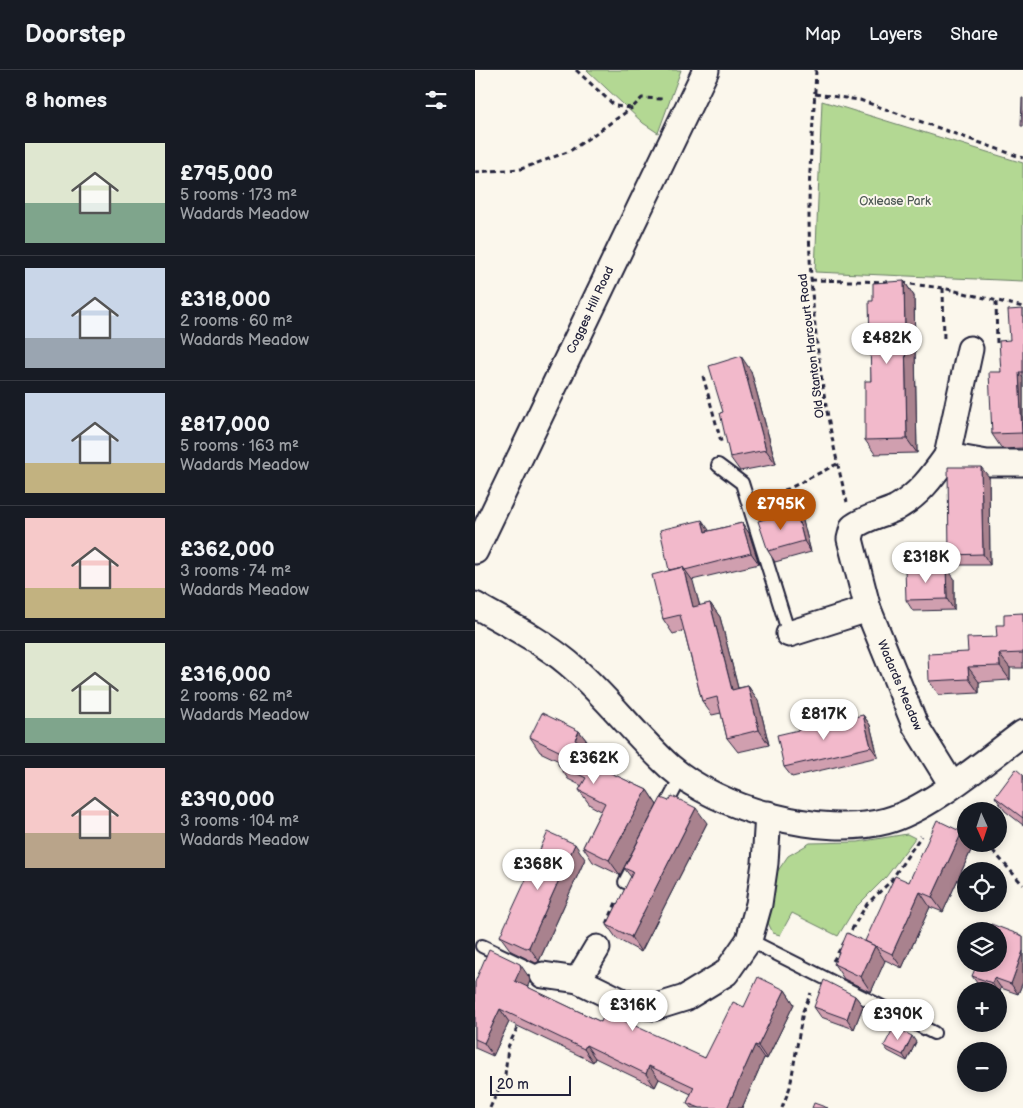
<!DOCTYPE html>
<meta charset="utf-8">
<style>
:root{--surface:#171b24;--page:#242831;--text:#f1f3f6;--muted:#9ea1a6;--line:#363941;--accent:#b45309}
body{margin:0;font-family:"Balsamiq Sans",sans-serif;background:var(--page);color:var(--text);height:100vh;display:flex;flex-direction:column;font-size:19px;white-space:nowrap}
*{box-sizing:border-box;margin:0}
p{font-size:16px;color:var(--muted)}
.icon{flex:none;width:28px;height:28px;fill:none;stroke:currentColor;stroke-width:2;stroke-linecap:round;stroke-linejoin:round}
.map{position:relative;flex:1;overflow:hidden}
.details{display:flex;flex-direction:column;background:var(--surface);width:475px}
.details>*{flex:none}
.needle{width:32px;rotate:177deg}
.buttons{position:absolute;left:482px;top:732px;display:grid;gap:10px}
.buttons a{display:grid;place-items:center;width:50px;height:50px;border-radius:50%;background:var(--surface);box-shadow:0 2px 8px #0003;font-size:25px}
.scale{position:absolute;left:15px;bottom:12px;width:81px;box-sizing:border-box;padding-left:5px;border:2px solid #22223b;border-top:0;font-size:14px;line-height:18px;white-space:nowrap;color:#22223b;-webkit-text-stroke:4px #fbf7ec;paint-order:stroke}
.price{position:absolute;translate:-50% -42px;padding:0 11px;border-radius:18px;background:#fff;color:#222;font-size:16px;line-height:32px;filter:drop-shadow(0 1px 2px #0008)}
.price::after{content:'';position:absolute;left:50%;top:30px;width:15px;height:11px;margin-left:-8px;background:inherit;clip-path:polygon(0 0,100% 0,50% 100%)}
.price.on{background:var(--accent);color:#fff}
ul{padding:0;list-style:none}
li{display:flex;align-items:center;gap:15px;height:125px;padding:0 25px}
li+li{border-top:1px solid var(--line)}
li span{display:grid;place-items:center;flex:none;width:140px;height:100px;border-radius:0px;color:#555}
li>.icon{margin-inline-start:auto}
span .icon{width:60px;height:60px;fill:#fffc;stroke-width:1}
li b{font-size:21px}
h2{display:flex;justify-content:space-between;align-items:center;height:60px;padding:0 25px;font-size:21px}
header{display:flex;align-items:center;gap:30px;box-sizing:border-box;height:70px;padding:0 25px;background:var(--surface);border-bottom:1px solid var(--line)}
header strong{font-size:24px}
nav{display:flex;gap:28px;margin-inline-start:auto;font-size:18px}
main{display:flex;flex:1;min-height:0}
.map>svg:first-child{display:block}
.green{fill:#b3d893;stroke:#6a7d67}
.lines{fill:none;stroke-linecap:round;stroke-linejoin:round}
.lane-casing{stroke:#22223b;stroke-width:16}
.street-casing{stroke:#22223b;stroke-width:29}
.path{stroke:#22223b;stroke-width:3;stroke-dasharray:5 4;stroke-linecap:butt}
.lane{stroke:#fbf7ec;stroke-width:12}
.street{stroke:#fbf7ec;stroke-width:25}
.wall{fill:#d09faf;stroke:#22223b}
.shaded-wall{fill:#a9828e;stroke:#22223b}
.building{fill:#f2b9cb;stroke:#22223b}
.labels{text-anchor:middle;stroke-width:4;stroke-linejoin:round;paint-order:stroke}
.park-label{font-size:12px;fill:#4e5955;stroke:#fbf7ec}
.street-label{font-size:12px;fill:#22223b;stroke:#fbf7ec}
</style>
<header>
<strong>Doorstep</strong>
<nav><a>Map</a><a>Layers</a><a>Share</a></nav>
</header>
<main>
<section class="details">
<h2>8 homes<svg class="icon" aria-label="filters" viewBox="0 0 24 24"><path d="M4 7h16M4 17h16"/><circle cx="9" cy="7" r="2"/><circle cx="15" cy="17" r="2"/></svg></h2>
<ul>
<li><span style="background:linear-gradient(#dfe7d0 60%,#7fa58c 0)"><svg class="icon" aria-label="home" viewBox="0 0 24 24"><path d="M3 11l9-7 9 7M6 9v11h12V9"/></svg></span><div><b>£795,000</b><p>5 rooms · 173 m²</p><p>Wadards Meadow</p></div></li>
<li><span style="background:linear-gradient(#c9d6e8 70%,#9aa5b1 0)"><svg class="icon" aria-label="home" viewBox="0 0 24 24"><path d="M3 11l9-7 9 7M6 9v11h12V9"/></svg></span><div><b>£318,000</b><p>2 rooms · 60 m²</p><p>Wadards Meadow</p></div></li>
<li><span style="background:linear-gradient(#c9d6e8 70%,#c2b280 0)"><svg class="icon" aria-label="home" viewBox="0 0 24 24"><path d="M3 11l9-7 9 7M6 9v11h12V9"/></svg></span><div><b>£817,000</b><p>5 rooms · 163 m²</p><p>Wadards Meadow</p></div></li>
<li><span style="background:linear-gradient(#f6c9c9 70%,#c2b280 0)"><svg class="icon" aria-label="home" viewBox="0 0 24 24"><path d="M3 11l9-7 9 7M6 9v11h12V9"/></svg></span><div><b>£362,000</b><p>3 rooms · 74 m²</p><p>Wadards Meadow</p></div></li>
<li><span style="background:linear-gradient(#dfe7d0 75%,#7fa58c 0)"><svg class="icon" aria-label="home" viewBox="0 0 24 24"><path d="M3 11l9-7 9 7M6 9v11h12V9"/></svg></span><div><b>£316,000</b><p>2 rooms · 62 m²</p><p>Wadards Meadow</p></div></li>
<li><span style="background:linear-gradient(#f6c9c9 65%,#b9a48a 0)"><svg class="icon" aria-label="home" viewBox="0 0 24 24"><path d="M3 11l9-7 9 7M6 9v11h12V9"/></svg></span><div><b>£390,000</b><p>3 rooms · 104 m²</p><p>Wadards Meadow</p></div></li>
</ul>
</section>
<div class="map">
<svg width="548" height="1038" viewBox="0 0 548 1038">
<rect width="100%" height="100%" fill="#fbf7ec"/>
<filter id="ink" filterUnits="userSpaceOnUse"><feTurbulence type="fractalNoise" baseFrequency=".02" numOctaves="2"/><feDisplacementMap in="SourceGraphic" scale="10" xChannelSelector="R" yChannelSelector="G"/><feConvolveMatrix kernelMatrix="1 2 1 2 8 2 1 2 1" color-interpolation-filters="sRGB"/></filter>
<g filter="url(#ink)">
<!-- green -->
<g class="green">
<path d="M112 0H206L183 63 168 53Z"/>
<path d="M347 31 548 93V211L340 202Z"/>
<path d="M432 764 440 768 411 807 380 838 363 866 317 843 305 865 298 863 293 853 300 805 313 786 335 773 383 772Z"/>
</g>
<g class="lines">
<!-- lane casing -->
<g class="lane-casing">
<g id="lane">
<path d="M243 395 267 413 314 564"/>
<path d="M186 745 207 705"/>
<path d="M150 812 161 791"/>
<path d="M274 870 459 963"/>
<path d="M7 876 68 905"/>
</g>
</g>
<!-- street casing -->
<g class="street-casing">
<g id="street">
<path d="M472 386 495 279"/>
<path d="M0 481 231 0"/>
<path d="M0 535C31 553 65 570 93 593 130 624 158 663 194 696 244 740 347 768 411 751 455 739 511 690 548 663"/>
<path d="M314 564 393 539"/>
<path d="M477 715 440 655 393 539 375 469 378 457C392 447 406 445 421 438 444 425 457 407 472 386L512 393H548"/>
<path d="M68 905 103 910 150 933 181 937 210 928 251 903 274 870 284 834 290 793 293 744"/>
<path d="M103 910 122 878"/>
</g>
</g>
<!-- path -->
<g class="path">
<path d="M101 0 140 36 157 38 167 28 189 29"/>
<path d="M341 0C339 47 334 93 334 140 334 238 347 337 372 432"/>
<path d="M340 24 385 30 548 88"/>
<path d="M0 102 46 99 95 81 157 38"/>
<path d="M336 210 416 212"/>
<path d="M427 213 468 218 548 237"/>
<path d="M468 218 469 271"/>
<path d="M521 232 522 274"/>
<path d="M228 306 247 375"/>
<path d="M292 425 313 419 362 394"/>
<path d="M512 774 548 815"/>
<path d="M132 854 142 830"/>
<path d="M358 891 392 834 415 812 446 766"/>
<path d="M15 1038 30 1005 33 977 45 952"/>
<path d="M307 1038 315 1017 328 941 336 923"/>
</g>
<!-- lane -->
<use href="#lane" class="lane"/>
<!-- street -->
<use href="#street" class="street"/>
</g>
<!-- wall -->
<g class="wall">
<path d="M429 211 439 226 442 383 400 384 390 370 396 311 398 231Z"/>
<path d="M548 239V378L527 379 517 364 526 302 535 270Z"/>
<path d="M276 301 301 394 265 401 255 387 248 342Z"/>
<path d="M514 407 515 495H482L474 485Z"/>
<path d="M328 451 336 482 300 492 293 481Z"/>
<path d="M267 453 274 463 284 494 217 510 225 536 235 533 245 547 263 618 273 616 283 630 294 675 263 682 252 668 246 643 237 645 227 631 209 561 198 564 188 549 194 500 234 461Z"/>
<path d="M479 508V540L438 541 431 530Z"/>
<path d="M548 543V598H535V610L504 612V623L464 625 454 611 493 582 522 567 529 555Z"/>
<path d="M388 645 395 655 403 687 317 707 309 697Z"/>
<path d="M104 661 115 675 114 677 137 698 135 703 172 720 182 735 145 805 118 792 108 777 126 741 115 735 104 720 107 716 93 709 83 694 84 691 65 682 55 667Z"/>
<path d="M548 705V755L530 741 520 727Z"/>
<path d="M232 753 166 882 142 869 132 855 156 807 149 798Z"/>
<path d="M491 767 498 776 468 842 455 837 427 898 410 890 396 922 369 909 359 894 390 872 434 812Z"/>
<path d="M110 789 64 891 61 893 36 881 25 866Z"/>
<path d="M548 866V912L543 924 526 918 524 924V921H517L505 917 497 906Z"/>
<path d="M54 907 55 911 52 917 126 952 230 988 269 937 310 920 319 934 292 989 289 988 267 1038H216L212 1033 216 1024 184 1009 180 1017 120 988 118 992 34 952 18 986 0 978V912Z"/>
<path d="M380 926 388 936 379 959 346 947 339 937Z"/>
<path d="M441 972 432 991 413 981 409 976Z"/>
</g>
<!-- shaded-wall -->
<g class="shaded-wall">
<path d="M429 211 439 226 442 383 432 369Z"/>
<path d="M266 286 276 301 301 394 291 380Z"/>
<path d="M544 302 548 308V365L547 363Z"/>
<path d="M506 397 514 407 515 495 508 484Z"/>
<path d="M321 440 328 451 336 482 329 471Z"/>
<path d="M227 450 234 460 230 462Z"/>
<path d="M267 453 274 463 284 494 276 483Z"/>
<path d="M208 497 218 511 229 552 218 537Z"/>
<path d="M471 497 479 508V540L472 529Z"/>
<path d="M235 533 245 547 267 634 257 620Z"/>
<path d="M524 584 535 598V610L525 596Z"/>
<path d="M493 597 504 612V623L494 609Z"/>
<path d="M273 616 283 630 294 675 284 660Z"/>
<path d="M388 645 395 655 403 687 396 677Z"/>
<path d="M104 661 115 675 110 685 100 670Z"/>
<path d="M127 684 137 698 131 710 121 696Z"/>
<path d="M172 720 182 735 145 805 134 790Z"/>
<path d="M221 738 232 753 166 882 156 867Z"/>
<path d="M487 762 491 767V774H496L498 776 468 842 457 827Z"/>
<path d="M100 774 110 789 64 891 54 877Z"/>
<path d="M445 822 455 837 427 898 417 884Z"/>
<path d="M400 876 410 891 396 922 386 907Z"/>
<path d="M548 881V912L543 924 536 914Z"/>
<path d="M45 894 54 907 55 911 49 925 40 911Z"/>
<path d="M519 908 526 918 524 924V921H522L517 913Z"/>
<path d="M310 920 319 934 292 989 283 976Z"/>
<path d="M380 926 388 936 379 959 372 949Z"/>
<path d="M25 939 34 952 18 986 9 973Z"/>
<path d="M437 966 441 972 432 991 428 985Z"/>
<path d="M111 975 120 988 118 992 109 979Z"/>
<path d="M280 975 289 988 267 1038H252Z"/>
<path d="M174 996 184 1009 180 1017 171 1004Z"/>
</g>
<!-- building -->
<g class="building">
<path d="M547 28H548V56H546Z"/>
<path d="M429 211 432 369 390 370V311H396L394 231H398V213Z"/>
<path d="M548 239V302H544L547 363 517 364 514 302H526L524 271 535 270 533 240Z"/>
<path d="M266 286 291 380 255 387 245 343 248 342 234 296Z"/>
<path d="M473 397H506L508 484 474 485Z"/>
<path d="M321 440 329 471 293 481 283 451Z"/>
<path d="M227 450 230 462 267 453 276 483 210 500 208 497 194 500 185 460Z"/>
<path d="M208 497 218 537 235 533 257 620 273 616 284 660 252 668 242 627 227 631 205 545 188 549 177 505Z"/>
<path d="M471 497 472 529 431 530 430 498Z"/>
<path d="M548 543V583L524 584 525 596 493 597 494 609 454 611 453 584 493 582 492 568 522 567 521 555H529V544Z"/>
<path d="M67 643 104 661 100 670 127 684 121 696 172 720 134 790 108 777 130 733 104 720 111 708 83 694 88 683 55 667Z"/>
<path d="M388 645 396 677 309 697 302 665Z"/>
<path d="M541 699 548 705V748L520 727Z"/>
<path d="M197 726 221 738 156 867 132 855 158 802 149 798 186 728 194 731Z"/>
<path d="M462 750 487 762 457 827 445 822 417 884 390 871 420 806 434 812Z"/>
<path d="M73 762 100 774 54 877 51 878 25 866Z"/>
<path d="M516 854 548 866V881L536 914 519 908 517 913 497 906 502 894H524V861H514Z"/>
<path d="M372 863 400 876 386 907 359 894Z"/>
<path d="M14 879 45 894 46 898 40 911 126 952 130 942 230 988 258 932 269 937 283 907 310 920 283 976 280 975 252 1038H225L212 1033 219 1017 174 996 171 1004 111 975 109 979 25 939 9 973 0 969V912Z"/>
<path d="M349 910 380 926 372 949 339 937Z"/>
<path d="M419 957 437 966 428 985 409 976Z"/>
<path d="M339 1033 353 1038H337Z"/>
</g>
</g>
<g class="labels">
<!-- park labels -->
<g class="park-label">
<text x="420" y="135">Oxlease Park</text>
</g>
<!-- street labels -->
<g class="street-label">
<text transform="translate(115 240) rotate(-65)" y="4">Cogges Hill Road</text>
<text transform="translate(336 276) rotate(-97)" y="4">Old Stanton Harcourt Road</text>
<text transform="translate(425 615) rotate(67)" y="4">Wadards Meadow</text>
</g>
</g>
</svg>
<div class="buttons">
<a><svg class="needle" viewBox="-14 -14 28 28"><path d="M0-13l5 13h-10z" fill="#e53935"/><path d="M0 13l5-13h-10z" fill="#9ea1a6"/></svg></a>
<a><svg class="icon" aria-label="locate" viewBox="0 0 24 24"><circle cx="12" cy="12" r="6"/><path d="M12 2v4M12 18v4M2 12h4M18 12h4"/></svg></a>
<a><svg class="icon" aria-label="layers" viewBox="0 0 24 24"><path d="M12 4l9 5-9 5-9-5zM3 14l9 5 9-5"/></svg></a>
<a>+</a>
<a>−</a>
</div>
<div class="scale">20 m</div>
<b class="price" style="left:412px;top:295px">£482K</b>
<b class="price on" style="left:306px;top:461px">£795K</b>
<b class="price" style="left:451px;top:514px">£318K</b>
<b class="price" style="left:349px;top:671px">£817K</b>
<b class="price" style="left:119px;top:715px">£362K</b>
<b class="price" style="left:63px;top:821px">£368K</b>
<b class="price" style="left:158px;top:962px">£316K</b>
<b class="price" style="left:423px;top:971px">£390K</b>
</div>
</main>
